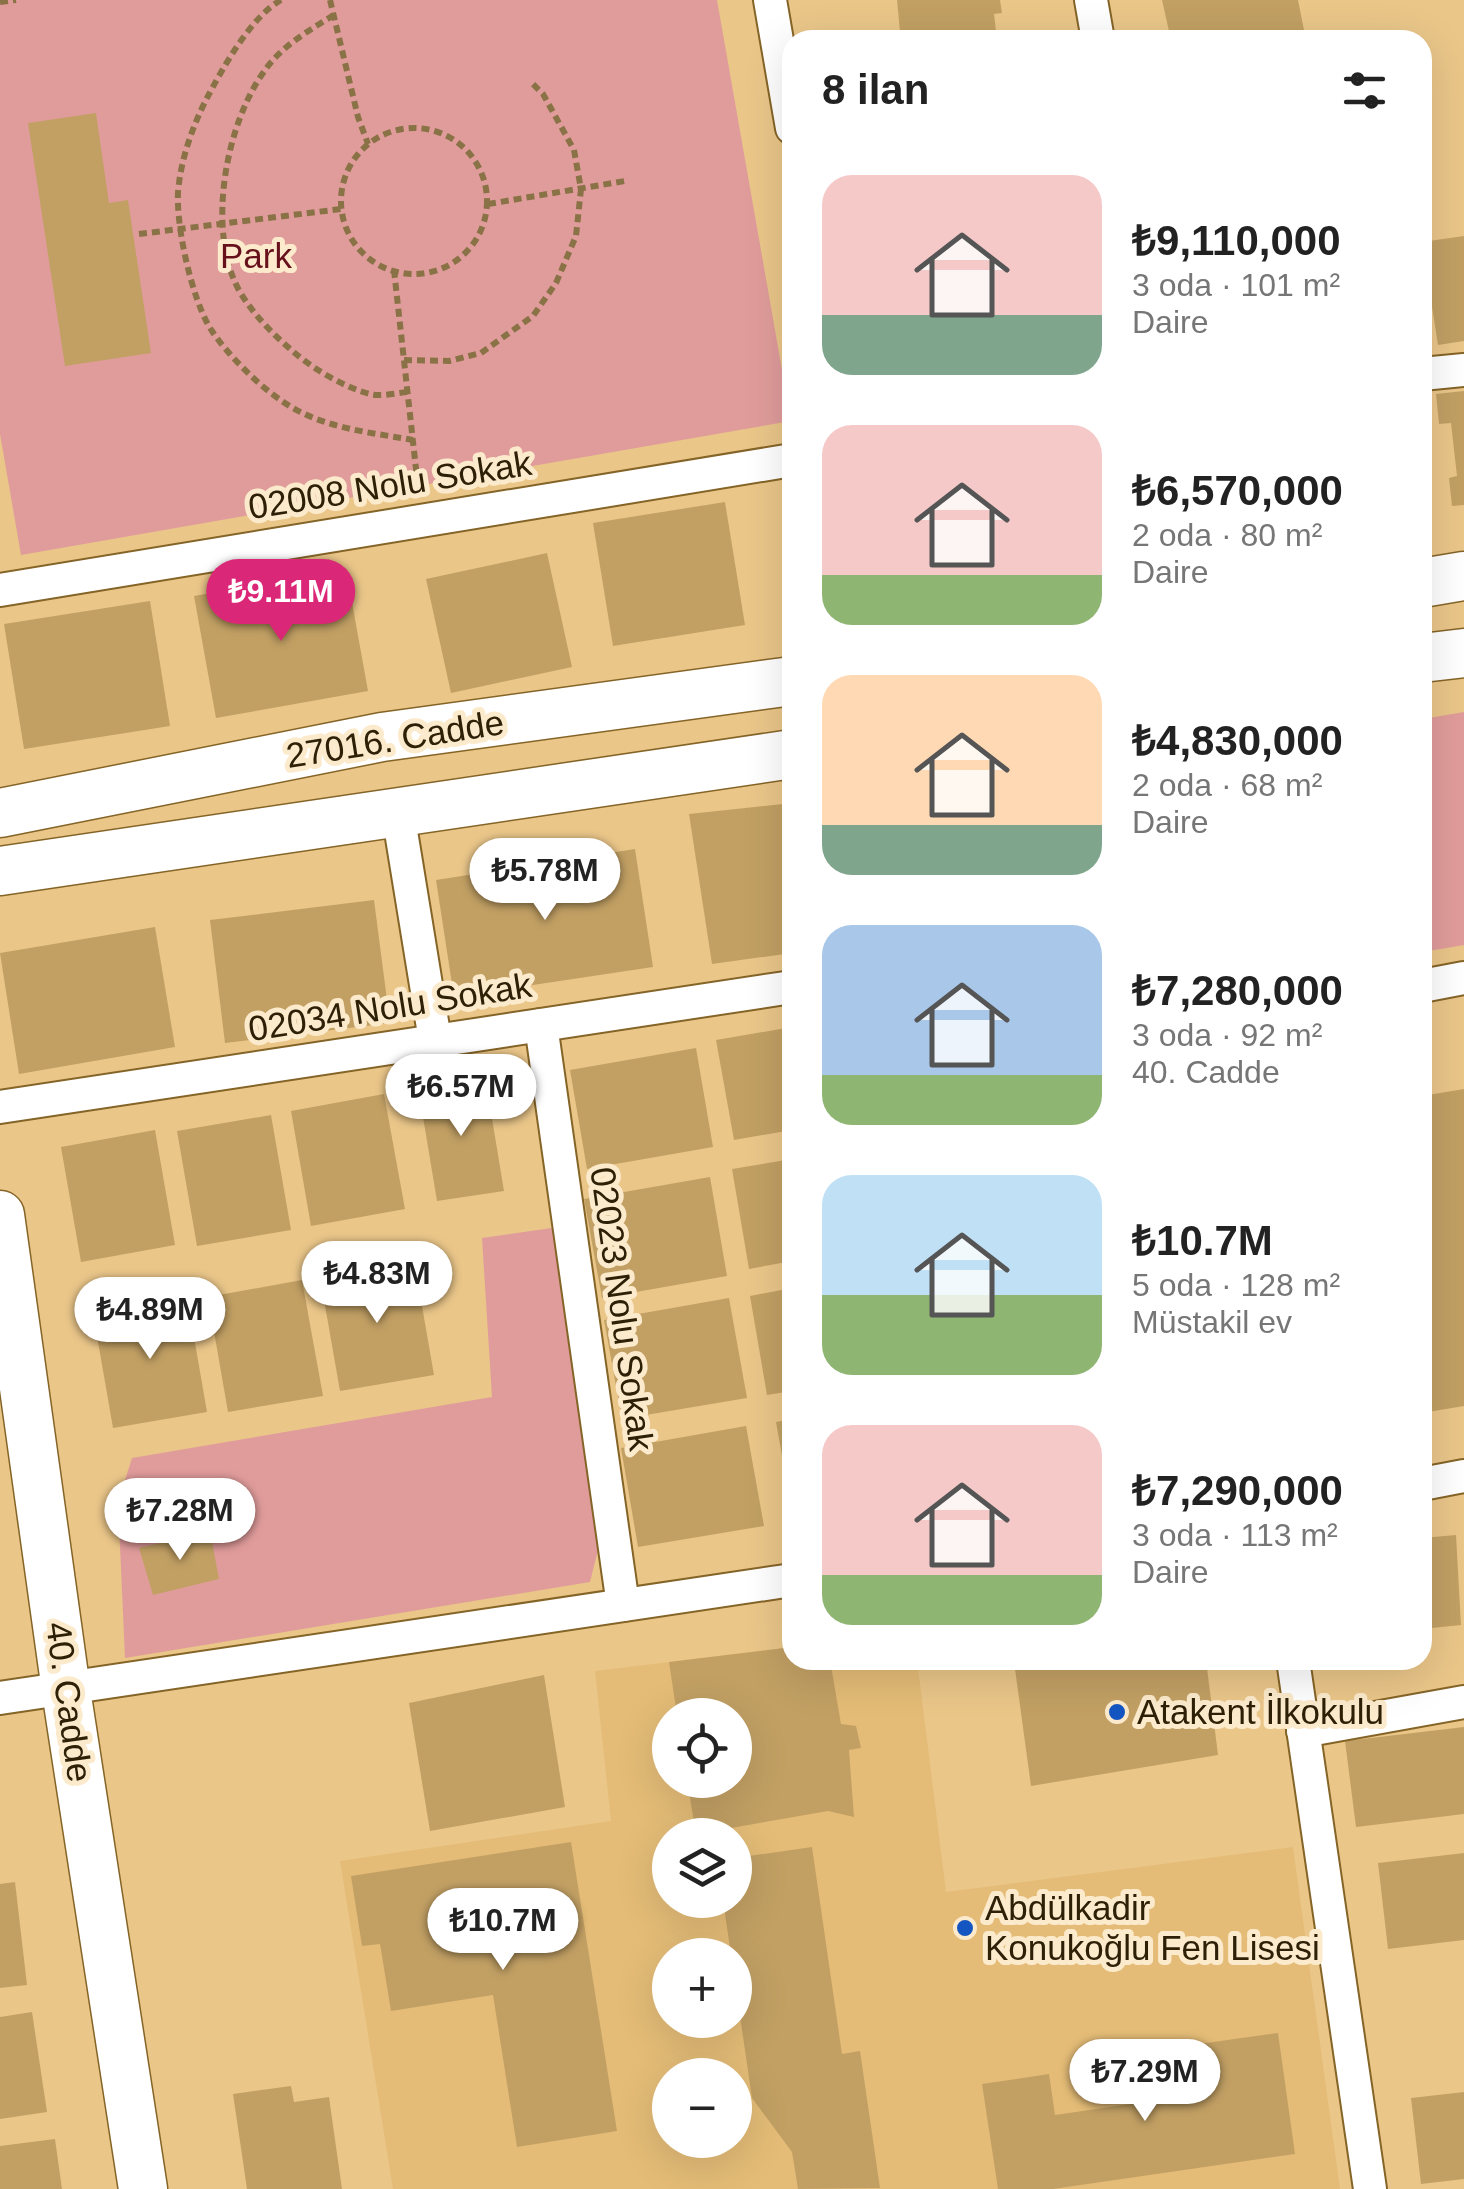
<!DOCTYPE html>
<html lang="tr">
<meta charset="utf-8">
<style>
:root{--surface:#fff;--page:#f6f6f6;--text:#222;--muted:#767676;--accent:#db2777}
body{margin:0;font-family:Helvetica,sans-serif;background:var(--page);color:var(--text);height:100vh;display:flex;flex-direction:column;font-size:38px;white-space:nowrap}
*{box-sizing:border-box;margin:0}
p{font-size:32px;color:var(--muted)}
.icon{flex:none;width:55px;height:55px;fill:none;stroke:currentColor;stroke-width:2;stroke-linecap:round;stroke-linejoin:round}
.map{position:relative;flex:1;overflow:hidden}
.panel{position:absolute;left:782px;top:30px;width:650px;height:1640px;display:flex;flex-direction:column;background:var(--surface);border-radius:30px;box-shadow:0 10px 40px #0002}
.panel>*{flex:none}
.buttons{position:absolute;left:652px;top:1698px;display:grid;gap:20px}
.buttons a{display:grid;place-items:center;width:100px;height:100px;border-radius:50%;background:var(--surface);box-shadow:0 10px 40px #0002;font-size:50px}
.price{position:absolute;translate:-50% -85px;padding:0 22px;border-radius:35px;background:#fff;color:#222;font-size:32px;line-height:65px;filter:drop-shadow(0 2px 5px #0008)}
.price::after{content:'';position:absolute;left:50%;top:60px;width:30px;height:22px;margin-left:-15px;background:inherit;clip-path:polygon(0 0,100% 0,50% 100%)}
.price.selected{background:var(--accent);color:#fff}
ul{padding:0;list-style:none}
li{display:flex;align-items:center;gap:30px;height:250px;padding:0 40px}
li span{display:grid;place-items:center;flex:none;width:280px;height:200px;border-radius:30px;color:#555}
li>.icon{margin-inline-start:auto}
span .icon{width:120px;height:120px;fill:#fffc;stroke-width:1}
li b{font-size:42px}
h2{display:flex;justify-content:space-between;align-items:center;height:120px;padding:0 40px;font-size:42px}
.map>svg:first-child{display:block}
.built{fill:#e4bc77;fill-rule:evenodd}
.green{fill:#e09c9b}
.building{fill:#c2a064}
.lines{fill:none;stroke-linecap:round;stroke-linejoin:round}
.street-casing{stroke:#856427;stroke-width:36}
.secondary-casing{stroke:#856427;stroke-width:51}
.path{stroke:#8a7247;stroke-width:6;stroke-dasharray:8 5;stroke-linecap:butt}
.street{stroke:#fff;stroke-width:32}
.secondary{stroke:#fff;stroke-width:48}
.poi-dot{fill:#1555c1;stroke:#fceacc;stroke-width:4}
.labels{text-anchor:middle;stroke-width:10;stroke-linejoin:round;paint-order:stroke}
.park-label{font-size:35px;fill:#67111c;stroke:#fceacc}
.street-label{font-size:35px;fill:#2d2006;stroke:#fceacc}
.poi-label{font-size:35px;fill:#2d2006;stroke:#fceacc;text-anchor:start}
</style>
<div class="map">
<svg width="1464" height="2189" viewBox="0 0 1464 2189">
<rect width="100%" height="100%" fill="#eac689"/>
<!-- built -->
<path class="built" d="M792 1647V1660H917L946 1892 1293 1847 1340 2189H393L340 1861 611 1821 595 1671ZM670 1715H735V1780H670ZM670 1835H735V1900H670ZM670 1955H735V2020H670ZM670 2075H735V2140H670Z"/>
<!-- green -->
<g class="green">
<path d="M0 0H717L791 421 21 555 0 434Z"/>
<path d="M1464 712V945L1423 952V719Z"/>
<path d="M559 1227 600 1542 590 1582 125 1658 118 1502 132 1458 492 1397 482 1238Z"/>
</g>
<!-- building -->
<g class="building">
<path d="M897 0H1000L1002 13 994 14 997 40H916L915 31 900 32Z"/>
<path d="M1162 0H1298L1306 40H1171Z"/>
<path d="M96 113 109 203 128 200 151 353 65 366 28 123Z"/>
<path d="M1464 236V341L1438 345 1422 242Z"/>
<path d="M1464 391V505L1452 506 1449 478 1457 476 1451 423 1439 424 1436 394Z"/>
<path d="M725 502 745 625 613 646 593 523Z"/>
<path d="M547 553 572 667 451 693 426 579Z"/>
<path d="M346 569 368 691 216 718 194 596Z"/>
<path d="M150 601 170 726 24 749 4 624Z"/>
<path d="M792 803V953L712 964 689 814Z"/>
<path d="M635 849 653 967 454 997 436 880Z"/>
<path d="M374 900 390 1023 225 1043 210 920Z"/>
<path d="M155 927 175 1047 19 1074 0 953Z"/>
<path d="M792 1027V1130L734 1140 716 1040Z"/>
<path d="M696 1048 713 1147 587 1169 570 1070Z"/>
<path d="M485 1076 504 1191 437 1201 418 1087Z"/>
<path d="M1464 1089V1406L1422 1413V1096Z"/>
<path d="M384 1094 405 1209 311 1226 291 1111Z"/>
<path d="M271 1115 291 1230 197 1246 177 1131Z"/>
<path d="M155 1130 175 1245 81 1262 61 1147Z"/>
<path d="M792 1159V1261L749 1269 732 1169Z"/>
<path d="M710 1177 727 1276 602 1298 584 1199Z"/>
<path d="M414 1260 434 1375 340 1391 320 1277Z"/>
<path d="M302 1280 323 1396 228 1412 208 1297Z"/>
<path d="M792 1288V1391L767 1395 750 1296Z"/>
<path d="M187 1297 207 1412 113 1428 93 1313Z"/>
<path d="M729 1298 747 1398 622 1419 604 1320Z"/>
<path d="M792 1419V1506H791L776 1422Z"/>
<path d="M746 1426 764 1526 638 1547 621 1448Z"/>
<path d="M210 1531 219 1579 153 1595 139 1548Z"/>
<path d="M1456 1535 1461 1625 1422 1629V1538Z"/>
<path d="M792 1647V1660H830L841 1724 856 1726 861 1748 849 1750 854 1817 828 1811 696 1834 687 1780H735V1715H677L669 1662Z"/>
<path d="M1075 1660H1206L1218 1755 1031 1786 1015 1669Z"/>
<path d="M544 1675 565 1807 430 1831 409 1703Z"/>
<path d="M1464 1727V1814L1356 1827 1345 1741Z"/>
<path d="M571 1842 617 2131 517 2147 493 1995 391 2011 380 1944 362 1946 351 1876Z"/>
<path d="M812 1847 842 2054 860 2051 880 2188 798 2189 792 2152 752 2098 735 1982V1955H731L723 1900H735V1858Z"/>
<path d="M1464 1853V1940L1388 1949 1378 1863Z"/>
<path d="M15 1882 27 1985 0 1988V1884Z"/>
<path d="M32 2012 47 2112 0 2119V2017Z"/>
<path d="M1278 2033 1295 2154 1053 2189H998L982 2084 1049 2074 1055 2115 1206 2093 1199 2044Z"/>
<path d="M291 2086 294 2102 329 2097 342 2189H247L233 2094Z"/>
<path d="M1464 2092V2179L1421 2184 1411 2098Z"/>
<path d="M55 2139 62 2189H0V2146Z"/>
</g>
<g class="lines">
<!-- street casing -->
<g class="street-casing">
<g id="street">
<path d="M770 0 792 128"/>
<path d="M1091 0 1098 40"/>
<path d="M1422 374 1464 370"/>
<path d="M0 590 792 460"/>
<path d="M398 813 435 1040"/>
<path d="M1422 986 1464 978"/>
<path d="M541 1025 623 1605"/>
<path d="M0 1107 792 987"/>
<path d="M1422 1484 1464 1476"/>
<path d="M1293 1660 1370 2189"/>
<path d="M0 1698 792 1580"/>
<path d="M1303 1731 1464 1702"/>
</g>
</g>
<!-- secondary casing -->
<g class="secondary-casing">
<g id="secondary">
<path d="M1422 583 1464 576"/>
<path d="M1422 658 1464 653"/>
<path d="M0 813 382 737 792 681"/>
<path d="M0 871 792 754"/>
<path d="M0 1215 66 1690 143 2189"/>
</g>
</g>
<!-- path -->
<g class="path">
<path d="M281 0C251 17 224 66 208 96 194 123 183 153 179 183 173 217 192 302 212 331 227 354 259 386 282 401 320 428 368 432 413 440"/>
<path d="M330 0 358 117 368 144"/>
<path d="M0 2 16 0"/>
<path d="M334 15C308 31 280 47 263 73 225 127 206 233 240 292 255 317 275 336 296 354 315 370 346 388 370 394 381 397 396 393 408 392"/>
<circle cx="414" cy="201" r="73"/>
<path d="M488 204 625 181"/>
<path d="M139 234 341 209"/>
<path d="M394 270 417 478"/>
<path d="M404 360 449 361 481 353 533 316 556 283 576 236 581 189 574 150 543 94 530 81"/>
</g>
<!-- street -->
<use href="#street" class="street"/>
<!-- secondary -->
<use href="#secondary" class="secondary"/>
</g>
<!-- markers -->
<g class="poi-dot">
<circle cx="1117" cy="1712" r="10"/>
<circle cx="965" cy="1928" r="10"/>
</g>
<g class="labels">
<!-- park labels -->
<g class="park-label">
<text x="256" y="268">Park</text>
</g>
<!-- street labels -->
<g class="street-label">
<text transform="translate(390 485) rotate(-9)" y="12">02008 Nolu Sokak</text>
<text transform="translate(395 739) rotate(-9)" y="12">27016. Cadde</text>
<text transform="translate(390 1007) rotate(-9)" y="12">02034 Nolu Sokak</text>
<text transform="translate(622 1309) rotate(82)" y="12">02023 Nolu Sokak</text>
<text transform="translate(69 1702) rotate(82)" y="12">40. Cadde</text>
</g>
<!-- poi labels -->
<g class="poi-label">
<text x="1137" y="1724">Atakent İlkokulu</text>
<text x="985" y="1920">Abdülkadir<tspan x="985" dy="40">Konukoğlu Fen Lisesi</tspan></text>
</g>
</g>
</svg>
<div class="buttons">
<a><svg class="icon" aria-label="locate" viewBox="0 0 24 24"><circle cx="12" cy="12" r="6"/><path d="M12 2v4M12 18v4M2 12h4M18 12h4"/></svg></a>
<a><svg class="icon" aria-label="layers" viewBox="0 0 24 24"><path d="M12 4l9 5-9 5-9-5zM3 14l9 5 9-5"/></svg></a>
<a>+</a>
<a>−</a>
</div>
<b class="price selected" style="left:281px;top:644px">₺9.11M</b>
<b class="price" style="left:545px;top:923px">₺5.78M</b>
<b class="price" style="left:461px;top:1139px">₺6.57M</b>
<b class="price" style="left:377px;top:1326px">₺4.83M</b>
<b class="price" style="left:150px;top:1362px">₺4.89M</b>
<b class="price" style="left:180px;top:1563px">₺7.28M</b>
<b class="price" style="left:503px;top:1973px">₺10.7M</b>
<b class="price" style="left:1145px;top:2124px">₺7.29M</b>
<section class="panel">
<h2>8 ilan<svg class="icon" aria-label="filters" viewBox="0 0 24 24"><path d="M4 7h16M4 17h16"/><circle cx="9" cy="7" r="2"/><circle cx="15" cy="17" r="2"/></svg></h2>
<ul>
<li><span style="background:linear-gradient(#f6c9c9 70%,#7fa58c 0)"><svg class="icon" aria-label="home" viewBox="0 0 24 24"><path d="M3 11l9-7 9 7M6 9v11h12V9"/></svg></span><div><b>₺9,110,000</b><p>3 oda · 101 m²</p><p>Daire</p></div></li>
<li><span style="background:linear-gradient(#f6c9c9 75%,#8fb573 0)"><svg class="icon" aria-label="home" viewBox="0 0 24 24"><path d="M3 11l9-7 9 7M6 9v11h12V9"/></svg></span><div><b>₺6,570,000</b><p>2 oda · 80 m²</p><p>Daire</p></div></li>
<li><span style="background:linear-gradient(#ffd9b3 75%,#7fa58c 0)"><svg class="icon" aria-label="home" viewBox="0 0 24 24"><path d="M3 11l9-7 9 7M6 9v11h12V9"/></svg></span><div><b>₺4,830,000</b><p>2 oda · 68 m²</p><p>Daire</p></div></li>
<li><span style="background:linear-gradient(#a9c7e8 75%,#8fb573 0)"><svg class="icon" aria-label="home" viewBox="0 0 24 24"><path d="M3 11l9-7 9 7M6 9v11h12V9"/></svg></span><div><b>₺7,280,000</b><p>3 oda · 92 m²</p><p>40. Cadde</p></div></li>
<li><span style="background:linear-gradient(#bfe0f5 60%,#8fb573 0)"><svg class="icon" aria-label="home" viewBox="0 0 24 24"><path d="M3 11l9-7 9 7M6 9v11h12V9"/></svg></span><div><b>₺10.7M</b><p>5 oda · 128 m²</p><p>Müstakil ev</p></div></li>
<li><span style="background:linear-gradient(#f6c9c9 75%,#8fb573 0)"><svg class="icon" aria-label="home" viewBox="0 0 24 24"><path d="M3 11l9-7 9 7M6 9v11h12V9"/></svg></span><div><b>₺7,290,000</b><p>3 oda · 113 m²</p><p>Daire</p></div></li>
</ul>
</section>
</div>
